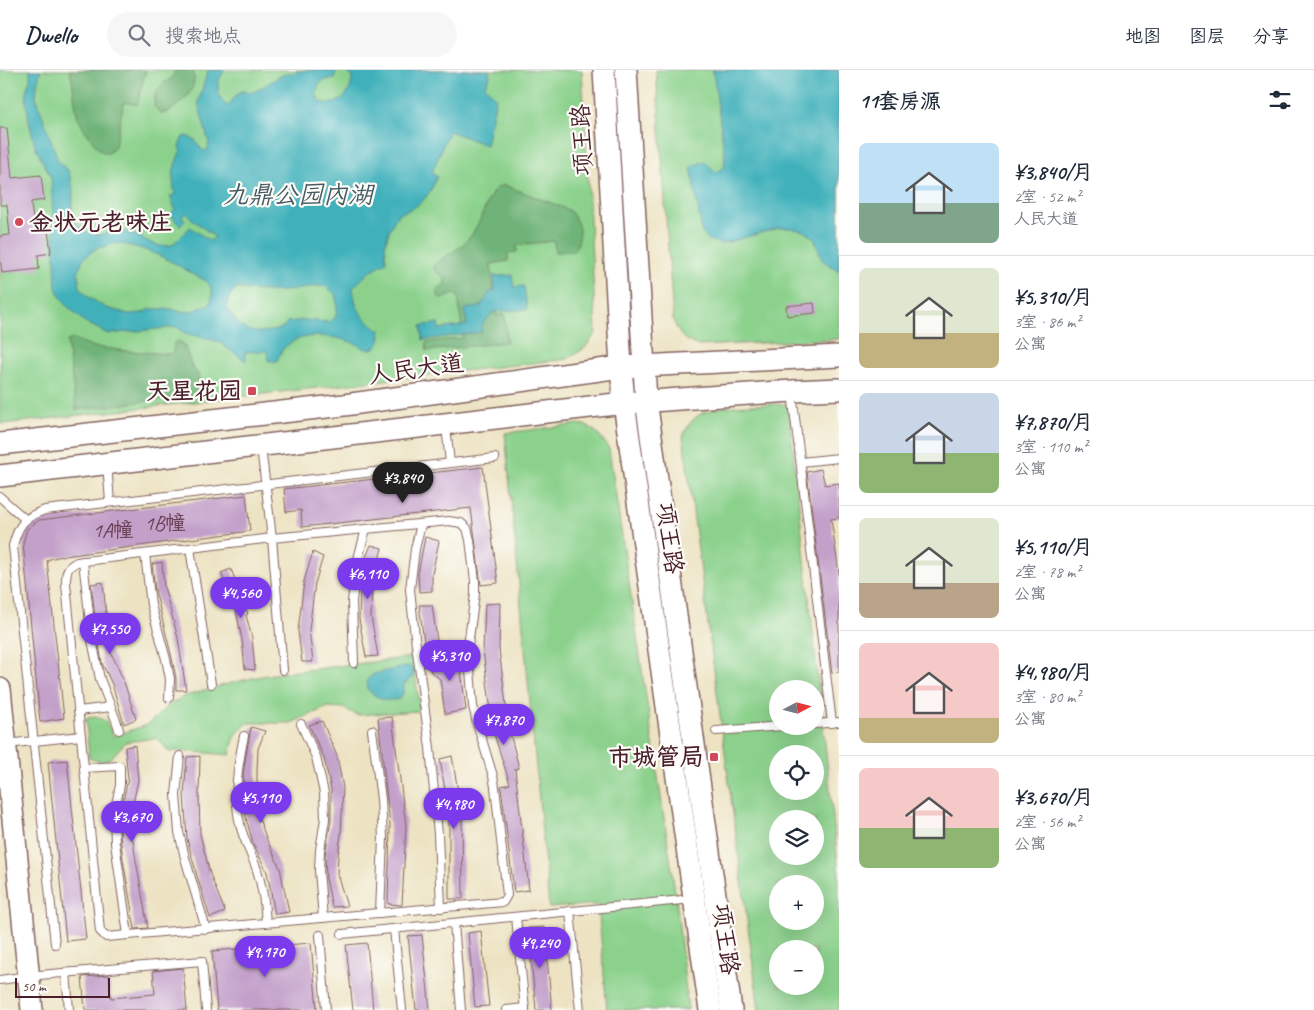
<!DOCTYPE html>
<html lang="zh">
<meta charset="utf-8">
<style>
:root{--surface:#fff;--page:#f6f6f7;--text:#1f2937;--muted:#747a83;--line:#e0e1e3;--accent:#7c3aed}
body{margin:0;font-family:Caveat,"LXGW WenKai TC",sans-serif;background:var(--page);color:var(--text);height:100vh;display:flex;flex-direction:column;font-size:19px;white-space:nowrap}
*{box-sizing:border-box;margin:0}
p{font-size:16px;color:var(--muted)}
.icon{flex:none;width:28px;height:28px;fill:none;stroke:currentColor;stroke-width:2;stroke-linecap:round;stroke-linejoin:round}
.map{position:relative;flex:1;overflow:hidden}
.sheet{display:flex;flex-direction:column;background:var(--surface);width:475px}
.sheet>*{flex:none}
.needle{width:32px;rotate:83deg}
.tools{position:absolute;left:769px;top:610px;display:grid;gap:10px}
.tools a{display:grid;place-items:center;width:55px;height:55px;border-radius:50%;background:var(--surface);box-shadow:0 5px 20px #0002;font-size:25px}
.scale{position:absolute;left:15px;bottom:12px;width:95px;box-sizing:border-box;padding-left:5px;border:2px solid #4a1f2b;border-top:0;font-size:14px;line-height:18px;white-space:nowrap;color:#4a1f2b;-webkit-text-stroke:4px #fdfcf7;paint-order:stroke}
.price{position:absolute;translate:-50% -42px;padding:0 11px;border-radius:18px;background:var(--accent);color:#fff;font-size:16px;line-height:32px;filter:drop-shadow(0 1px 2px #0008)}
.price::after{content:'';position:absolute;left:50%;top:30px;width:15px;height:11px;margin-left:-8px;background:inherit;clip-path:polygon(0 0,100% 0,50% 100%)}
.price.current{background:#222;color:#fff}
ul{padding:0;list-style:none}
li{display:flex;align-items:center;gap:15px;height:125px;padding:0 20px}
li+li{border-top:1px solid var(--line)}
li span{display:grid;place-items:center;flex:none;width:140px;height:100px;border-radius:8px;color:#555}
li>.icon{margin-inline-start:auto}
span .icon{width:60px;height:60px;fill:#fffc;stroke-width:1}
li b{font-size:21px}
h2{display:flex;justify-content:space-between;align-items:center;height:60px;padding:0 20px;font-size:21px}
header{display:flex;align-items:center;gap:30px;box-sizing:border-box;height:70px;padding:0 25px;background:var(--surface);border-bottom:1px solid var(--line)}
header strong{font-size:24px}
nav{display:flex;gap:28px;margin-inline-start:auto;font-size:18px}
.search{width:350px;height:45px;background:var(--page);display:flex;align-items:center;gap:12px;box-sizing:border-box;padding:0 18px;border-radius:28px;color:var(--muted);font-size:19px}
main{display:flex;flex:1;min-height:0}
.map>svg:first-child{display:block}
.green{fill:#8bd18c;stroke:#6a785c;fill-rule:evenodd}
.forest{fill:#70b378;stroke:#5d6952}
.water{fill:#41b1bb;stroke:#466873;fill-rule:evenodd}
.building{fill:#c3a0ca}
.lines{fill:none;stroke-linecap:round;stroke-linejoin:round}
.lane-casing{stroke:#836460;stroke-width:10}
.secondary-casing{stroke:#836460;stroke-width:24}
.lane{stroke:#fff;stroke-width:8}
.secondary{stroke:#fff;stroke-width:21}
.poi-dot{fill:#d1495b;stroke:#fdfcf7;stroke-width:2}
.labels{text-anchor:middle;stroke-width:4.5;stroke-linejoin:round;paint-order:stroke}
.number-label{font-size:21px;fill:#683f53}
.street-label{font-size:24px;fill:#4a1f2b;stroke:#fdfcf7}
.poi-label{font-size:24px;font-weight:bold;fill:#4a1f2b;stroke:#fdfcf7;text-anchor:end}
.water-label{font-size:25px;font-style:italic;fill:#465965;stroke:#fdfcf7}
</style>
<header>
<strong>Dwello</strong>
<div class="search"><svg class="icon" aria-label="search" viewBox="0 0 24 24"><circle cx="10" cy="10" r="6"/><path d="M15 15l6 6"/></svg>搜索地点</div>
<nav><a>地图</a><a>图层</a><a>分享</a></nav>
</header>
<main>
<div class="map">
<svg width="839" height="940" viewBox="0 0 839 940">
<rect width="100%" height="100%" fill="#fdfcf7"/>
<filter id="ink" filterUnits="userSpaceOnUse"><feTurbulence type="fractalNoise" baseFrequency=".02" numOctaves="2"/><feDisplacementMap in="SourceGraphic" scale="10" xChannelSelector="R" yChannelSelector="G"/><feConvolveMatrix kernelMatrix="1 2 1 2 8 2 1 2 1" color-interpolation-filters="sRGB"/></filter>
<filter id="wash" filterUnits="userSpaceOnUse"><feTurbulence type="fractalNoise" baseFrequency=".0096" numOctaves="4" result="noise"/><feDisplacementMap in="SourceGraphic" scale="20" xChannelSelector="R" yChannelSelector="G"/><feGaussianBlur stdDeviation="1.12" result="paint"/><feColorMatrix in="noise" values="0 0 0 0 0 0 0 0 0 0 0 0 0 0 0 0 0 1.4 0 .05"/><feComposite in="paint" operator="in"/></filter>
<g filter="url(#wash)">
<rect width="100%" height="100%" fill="#ede3c3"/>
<!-- green -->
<g class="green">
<path d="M0 0H582L596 263 585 278 568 289 3 354 0 352Z"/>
<path d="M656 0H839V269L699 276C682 270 680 266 673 250Z"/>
<path d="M788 334 839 803V940H759L683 366C687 357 691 350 699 345 719 333 765 335 788 334ZM778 619H815V656H778ZM778 684H815V721H778ZM778 749H815V786H778ZM778 814H815V851H778ZM778 879H815V916H778Z"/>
<path d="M578 354C593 355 602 367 609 379L676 828 688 940H607L598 834 549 838 505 363Z"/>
<path d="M413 587 420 641 357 645 343 638 328 637 291 653H248L235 665 230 685 180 681 169 682 157 668 126 672C113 684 110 697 89 688L86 648 96 647 106 651 113 666 147 655 170 634 185 626 231 613 266 605Z"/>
</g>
<!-- forest -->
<g class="forest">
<path d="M69 0H146L137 35 124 32 115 76 109 83C101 83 99 79 94 73 88 65 83 59 79 50 73 34 75 16 69 0Z"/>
<path d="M176 0H193C197 19 188 27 174 38 169 42 166 44 160 43L154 36 155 25 157 21 164 13 171 9Z"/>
<path d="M504 115 569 140C580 152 583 167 574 181L555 182 554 171 517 175V182L508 183V191L491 194 496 245 505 244 507 272 427 281 426 272 463 268 458 226 455 224 442 229C437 226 437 224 437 219L444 215C447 206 439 205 434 199L435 194C449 183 464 178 474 161 482 149 485 134 493 122L498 117Z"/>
<path d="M73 269 95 277 127 281 169 284 173 283 174 273 179 271 184 275 192 297 198 304 200 314 196 325 76 340 67 271Z"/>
</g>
<!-- water -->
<g class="water">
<path d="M30 0H41L37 14 36 26 38 35 42 44 59 93 68 100 71 109 73 120 72 144 76 153 89 163 102 165 118 159 138 166 153 174 160 176 172 175 190 157 210 171 215 167 193 150 186 143 182 146 185 150 180 156 170 144 175 139 170 126 175 125C171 105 173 98 181 80L179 76 183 67 187 66 195 70 203 81 208 79 209 73 198 33 208 0H225C223 3 220 7 219 11 216 19 220 32 228 36L238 23 243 21 254 22 282 5 306 0H338L335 4V8L325 10 319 14 316 23 319 31C337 39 352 25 352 7L347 0H489L490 6 485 16 496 28 486 75 449 61 432 103 437 106C429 128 420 137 398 144L390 158 385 175 386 192 369 202 353 218C356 241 361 247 380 260 382 270 380 279 368 279 363 279 359 275 354 273 330 264 286 259 277 291H268L267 281 245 282 246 291 217 271 185 263 177 257 108 264 85 252 67 236 58 223 56 217 51 108 36 79 30 56 26 31 27 18 30 11ZM117 173C144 177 167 188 189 202 196 207 208 209 211 218 213 223 212 229 210 234L192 241 181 242 172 239H150L142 243 129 244 106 238 87 226 80 217 78 202 83 189 95 179ZM314 216H326L335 224 337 234 336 247 329 252 304 250 287 252C285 255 285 256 282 258 276 261 257 263 250 261 243 260 228 244 227 236 227 229 232 223 236 218 247 219 257 221 268 221 284 222 299 220 314 216Z"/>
<path d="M713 0H839V201L822 190 814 168 804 161 790 158H779L721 174 709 170 702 163 691 97 704 91 716 102 724 97 725 88Z"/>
<path d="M512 205 514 217 524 216 527 239 493 242 481 256 482 262 423 270 421 256 438 253 439 259 467 255 465 239 480 237 490 222 495 221 494 206Z"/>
<path d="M409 596 414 600 413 607 404 614 403 623 399 629C383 632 380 630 368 620L367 610 373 604Z"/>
</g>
<g id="blocks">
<!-- building -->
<g class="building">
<path d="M0 58H7L12 108 41 105 44 130 31 132 34 161 48 160 51 183 38 185 39 199 2 203 0 189V166L10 165 7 135H0Z"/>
<path d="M814 233 815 243 787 246 786 236Z"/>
<path d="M483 397 498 513 481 515 471 438 302 457 301 440 286 442 284 419Z"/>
<path d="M821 399 825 415 839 413V448L831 449 839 503V602L832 603 807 402Z"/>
<path d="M246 425 250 461 57 487 47 490 64 648 40 652 23 473 27 459 39 450Z"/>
<path d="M425 467 439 471 432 504V521L419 522 418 504Z"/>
<path d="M371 475 382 478 372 518 371 547 378 586 366 587 359 549 360 519 362 497Z"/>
<path d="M313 482 323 487 315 513 309 560 313 592H302L298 561 304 511Z"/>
<path d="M162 492 164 517 178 568 186 620H176V608L172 588 155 520 152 494Z"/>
<path d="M231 499 248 544 246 545 252 568 255 600 245 599 242 570 236 540H237L221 503Z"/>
<path d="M103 512 109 578 123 609 136 649 124 654 112 614 102 593 98 569 91 514Z"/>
<path d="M500 533 499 579 509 659 519 698 515 699 529 820 514 822 501 716 510 714 494 664 483 581 485 534Z"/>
<path d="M419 535H432L438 577 425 579Z"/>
<path d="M435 582 449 587 459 585 466 640 445 644 440 609 431 602 429 596Z"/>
<path d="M392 647 406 756 402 835 388 834 390 755 378 648Z"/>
<path d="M322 651 337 686 343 718 341 764 338 786 337 804 347 836 332 837 326 808 325 785 331 750V719L324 688 309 655Z"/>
<path d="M251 657 265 661 258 679 257 701V743L267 770 280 798 289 842 275 844 267 802 253 773 246 748 243 703Z"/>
<path d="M135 675 138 710 130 748 135 785 148 858 135 859 123 789 120 765V744L128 709 125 677Z"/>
<path d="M200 686 199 725 200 764 210 804 225 842 210 848 198 809 187 769 184 724 187 687Z"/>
<path d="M452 686 462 745 463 829H449V745L440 689Z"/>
<path d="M67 690 86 869 66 871 48 692Z"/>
<path d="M544 857 552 940H536L528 858Z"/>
<path d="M481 861 489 936 475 937 468 863Z"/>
<path d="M422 865 430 940H416L408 866Z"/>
<path d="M311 873 317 940H217L212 881Z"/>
<path d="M367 873 373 940H353L346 875Z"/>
<path d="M183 898 187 940H85L82 907 109 905 111 928 155 924 153 901Z"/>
</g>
</g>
</g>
<g filter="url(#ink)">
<use href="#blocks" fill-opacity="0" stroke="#836460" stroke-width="1"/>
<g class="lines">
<!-- lane casing -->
<g class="lane-casing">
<g id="lane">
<path d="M792 323 832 653"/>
<path d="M446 356 450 393"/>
<path d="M261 377 272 468 77 492C66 497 66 503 66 514L100 861 106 867 503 832 507 825 495 717 493 706 477 653 473 636 468 576 475 524V511L470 470 467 458 461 453 449 451 272 468 283 600"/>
<path d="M801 392 839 388"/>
<path d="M107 394 110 432"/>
<path d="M0 427 25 449"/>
<path d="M421 454 415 479 410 519 415 567 430 678 438 764 441 838"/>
<path d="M190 478 211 614"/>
<path d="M145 484 151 535 166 589 170 609 169 628"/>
<path d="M83 491 92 570 100 609 117 653 119 660"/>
<path d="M354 593 352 532 356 496 366 459"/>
<path d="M78 641 111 637"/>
<path d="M301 654 316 687 324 723 325 749 320 780 319 801 323 848"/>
<path d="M815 654 839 652"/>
<path d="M372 660 381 729 383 768 380 843"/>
<path d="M716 661 783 656"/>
<path d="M244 666C238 694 233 725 240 754 243 769 252 785 257 800 263 819 265 834 266 853"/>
<path d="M6 674 81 666"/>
<path d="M180 686 176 725 179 762 185 788 206 859"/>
<path d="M84 698 120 696V715L114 744 115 773 128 865"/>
<path d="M570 841 580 940"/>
<path d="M516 847 525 940"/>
<path d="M454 853 461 940"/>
<path d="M394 859 402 940"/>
<path d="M342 864 692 829"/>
<path d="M320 865 326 940"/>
<path d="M55 874 13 476C18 455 24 447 45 440L495 388"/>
<path d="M66 902 69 940"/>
<path d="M0 910 28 906 202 891 206 940"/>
<path d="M506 940 525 938"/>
</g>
</g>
<!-- secondary casing -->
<g class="secondary-casing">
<g id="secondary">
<path d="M604 0 621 297 624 333 710 940"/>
<path d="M626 0 646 330 731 940"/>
<path d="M0 374 344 335 621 297 839 286"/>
<path d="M0 406 624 333 792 321 839 319"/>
<path d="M0 619 32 940"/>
</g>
</g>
<!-- lane -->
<use href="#lane" class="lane"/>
<!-- secondary -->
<use href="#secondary" class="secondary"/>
</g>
</g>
<!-- markers -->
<g class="poi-dot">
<circle cx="19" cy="152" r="5"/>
<rect x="247" y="316" width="10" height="10" rx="2.5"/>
<rect x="709" y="682" width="10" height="10" rx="2.5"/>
</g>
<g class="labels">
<!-- number labels -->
<g class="number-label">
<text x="165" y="460">1B幢</text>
<text x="113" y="467">1A幢</text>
</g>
<!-- street labels -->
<g class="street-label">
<text transform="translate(582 70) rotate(-93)" y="8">项王路</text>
<text transform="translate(416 299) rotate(-8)" y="8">人民大道</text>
<text transform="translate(670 468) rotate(82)" y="8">项王路</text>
<text transform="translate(726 869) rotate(82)" y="8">项王路</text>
</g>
<!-- poi labels -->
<g class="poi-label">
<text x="29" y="160" text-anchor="start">金状元老味庄</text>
<text x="242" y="329">天星花园</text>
<text x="704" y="695">市城管局</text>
</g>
<!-- water labels -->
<g class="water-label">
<text x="298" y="133">九鼎公园内湖</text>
</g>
</g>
</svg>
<div class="tools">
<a><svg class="needle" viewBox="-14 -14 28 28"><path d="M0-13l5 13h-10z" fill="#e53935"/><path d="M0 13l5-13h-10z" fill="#747a83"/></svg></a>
<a><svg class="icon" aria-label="locate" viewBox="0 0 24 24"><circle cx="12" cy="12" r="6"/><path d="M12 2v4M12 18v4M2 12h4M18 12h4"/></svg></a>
<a><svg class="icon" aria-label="layers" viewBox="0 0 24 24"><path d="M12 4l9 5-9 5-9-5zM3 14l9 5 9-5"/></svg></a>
<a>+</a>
<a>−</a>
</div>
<div class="scale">50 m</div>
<b class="price current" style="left:403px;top:434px">¥3,840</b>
<b class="price" style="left:368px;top:530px">¥6,110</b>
<b class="price" style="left:241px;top:549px">¥4,560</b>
<b class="price" style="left:110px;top:585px">¥7,550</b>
<b class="price" style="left:450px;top:612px">¥5,310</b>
<b class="price" style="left:504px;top:676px">¥7,870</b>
<b class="price" style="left:261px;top:754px">¥5,110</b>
<b class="price" style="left:454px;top:760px">¥4,980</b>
<b class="price" style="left:132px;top:773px">¥3,670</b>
<b class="price" style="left:540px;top:899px">¥9,240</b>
<b class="price" style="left:265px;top:908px">¥9,170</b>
</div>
<section class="sheet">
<h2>11套房源<svg class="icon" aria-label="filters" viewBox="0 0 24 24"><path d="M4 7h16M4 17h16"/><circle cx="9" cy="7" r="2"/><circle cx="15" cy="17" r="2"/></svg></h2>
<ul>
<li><span style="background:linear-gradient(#bfe0f5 60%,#7fa58c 0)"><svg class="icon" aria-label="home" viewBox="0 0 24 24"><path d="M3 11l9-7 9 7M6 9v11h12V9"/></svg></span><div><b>¥3,840/月</b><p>2室 · 52 m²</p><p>人民大道</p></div></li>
<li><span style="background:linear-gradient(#dfe7d0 65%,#c2b280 0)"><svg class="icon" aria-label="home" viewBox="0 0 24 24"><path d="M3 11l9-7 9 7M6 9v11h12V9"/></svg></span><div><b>¥5,310/月</b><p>3室 · 86 m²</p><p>公寓</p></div></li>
<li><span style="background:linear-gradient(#c9d6e8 60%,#8fb573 0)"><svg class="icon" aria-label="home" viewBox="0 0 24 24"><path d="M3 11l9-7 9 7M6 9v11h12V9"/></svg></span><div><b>¥7,870/月</b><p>3室 · 110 m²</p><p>公寓</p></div></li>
<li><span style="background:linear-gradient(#dfe7d0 65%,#b9a48a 0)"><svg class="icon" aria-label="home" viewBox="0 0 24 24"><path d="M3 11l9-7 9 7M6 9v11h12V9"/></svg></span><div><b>¥5,110/月</b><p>2室 · 78 m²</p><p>公寓</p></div></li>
<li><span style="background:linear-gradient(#f6c9c9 75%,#c2b280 0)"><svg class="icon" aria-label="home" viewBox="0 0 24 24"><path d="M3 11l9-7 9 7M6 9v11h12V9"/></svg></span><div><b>¥4,980/月</b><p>3室 · 80 m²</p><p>公寓</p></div></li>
<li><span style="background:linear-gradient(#f6c9c9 60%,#8fb573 0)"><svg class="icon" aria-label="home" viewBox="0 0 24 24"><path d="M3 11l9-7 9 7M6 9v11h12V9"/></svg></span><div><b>¥3,670/月</b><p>2室 · 56 m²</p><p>公寓</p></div></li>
</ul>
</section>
</main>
